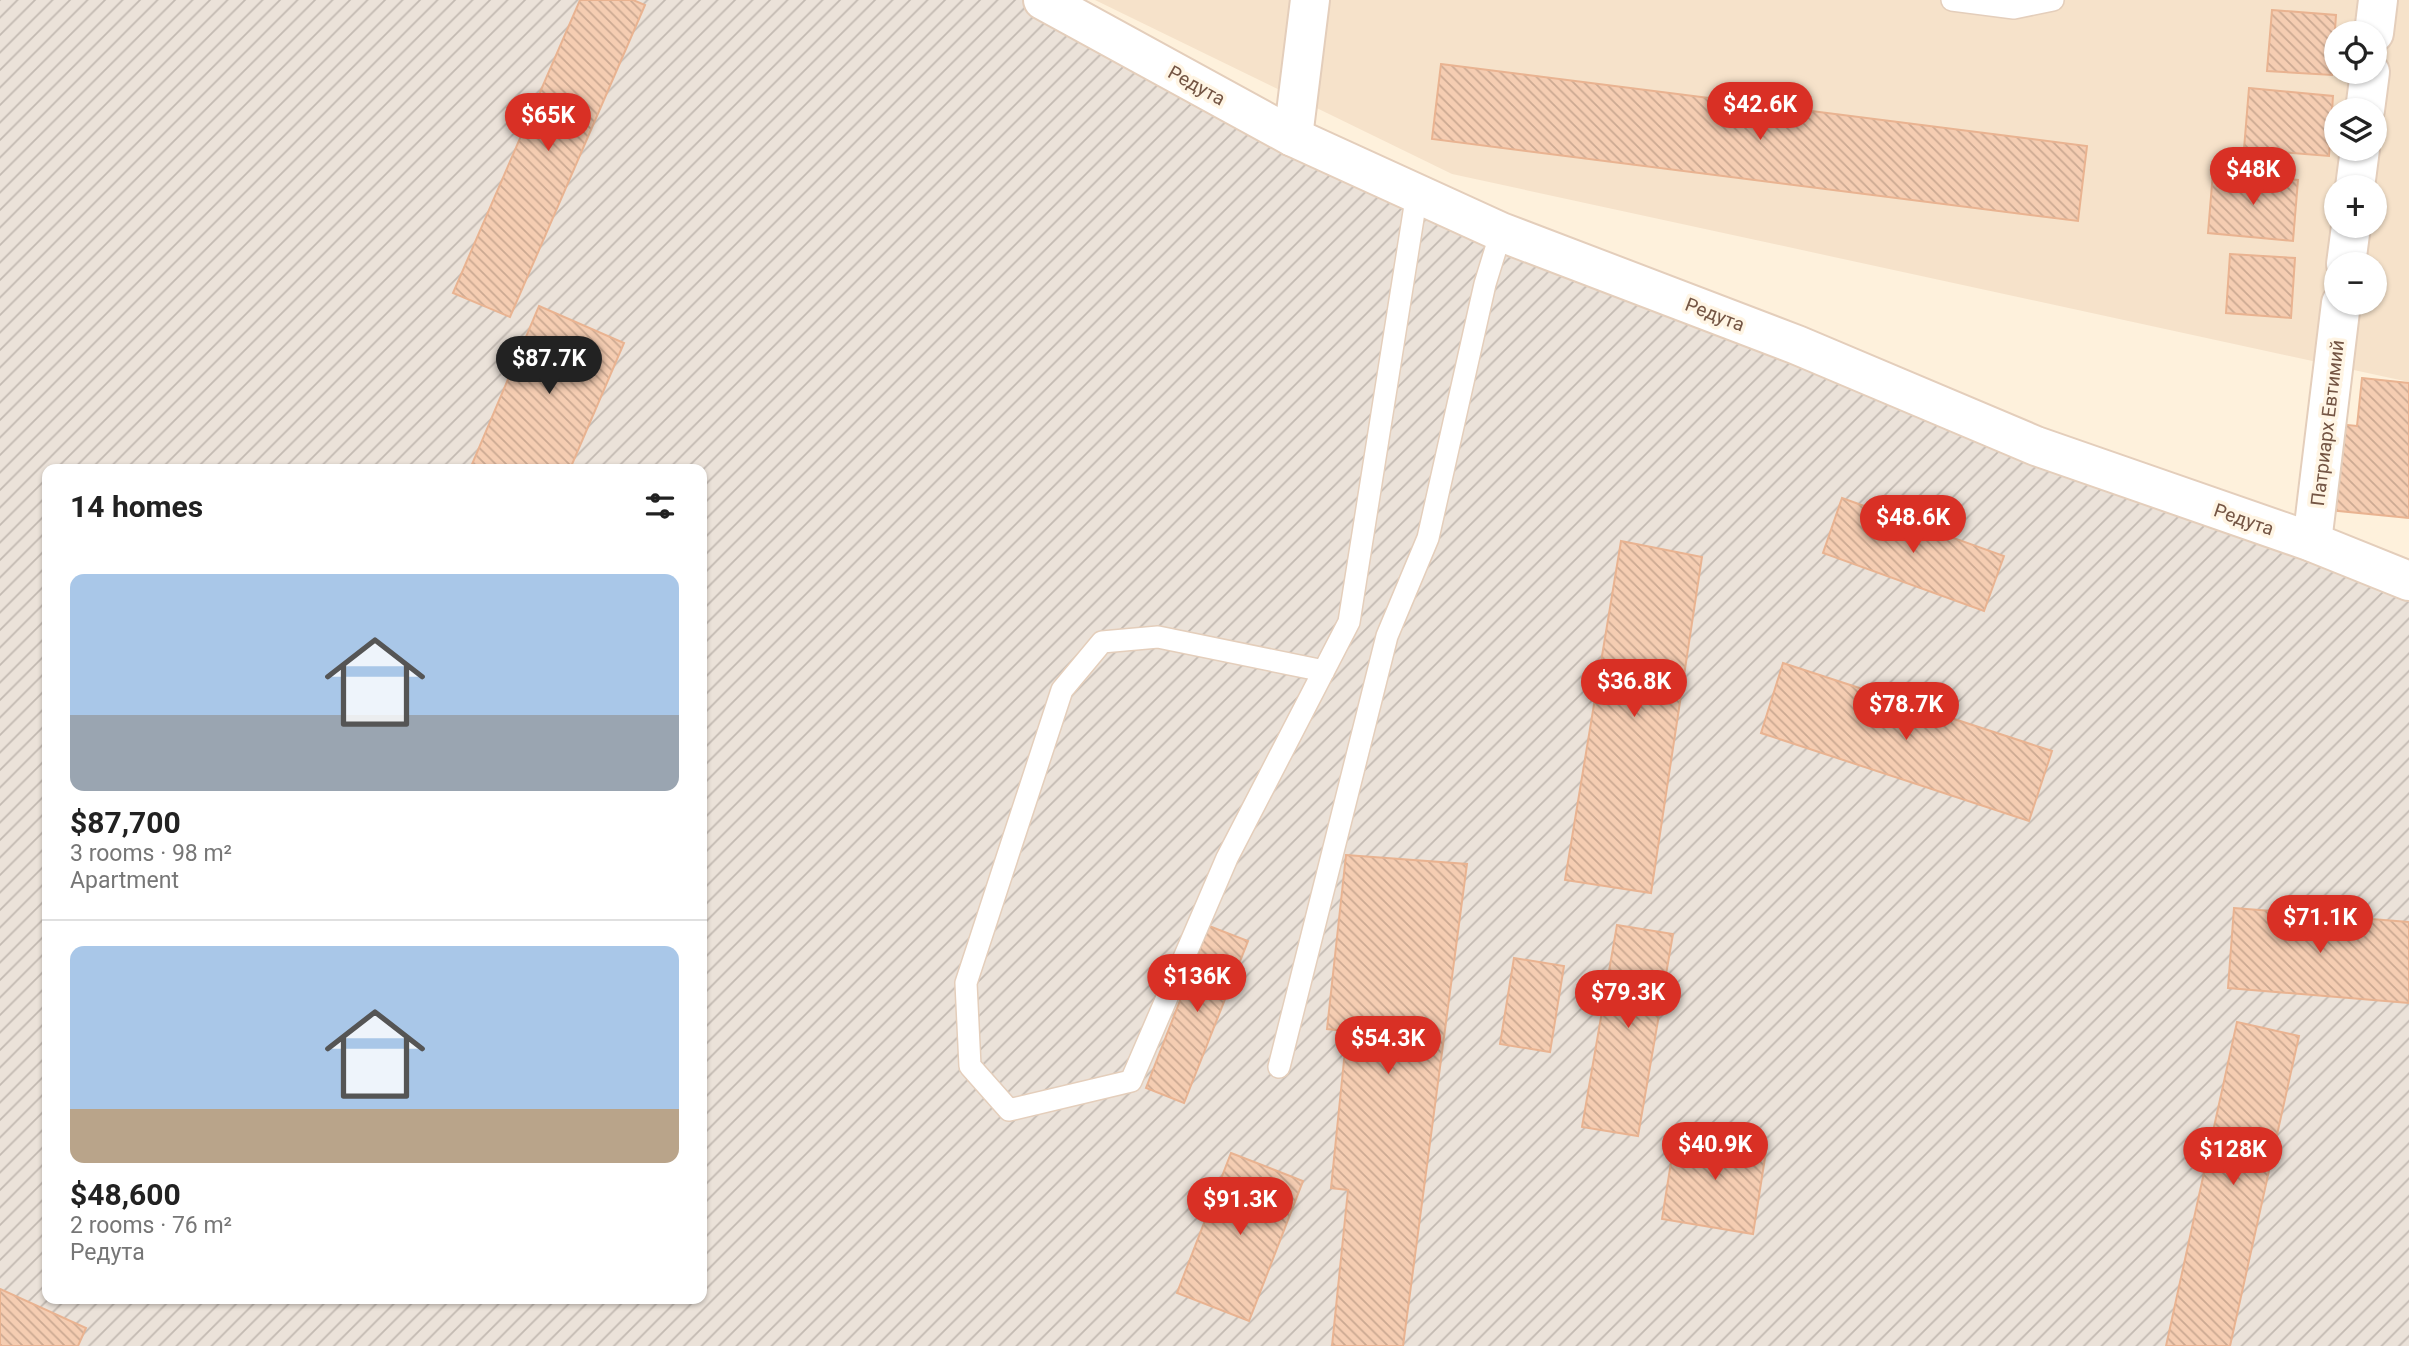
<!DOCTYPE html>
<meta charset="utf-8">
<style>
:root{--surface:#fff;--page:#f2f2f2;--text:#222;--muted:#767676;--line:#e0e0e0;--accent:#d93025}
body{margin:0;font-family:Roboto,sans-serif;background:var(--page);color:var(--text);height:100vh;display:flex;flex-direction:column;font-size:26px;white-space:nowrap}
*{box-sizing:border-box;margin:0}
p{font-size:23px;color:var(--muted)}
.icon{flex:none;width:38px;height:38px;fill:none;stroke:currentColor;stroke-width:2;stroke-linecap:round;stroke-linejoin:round}
.map{position:relative;flex:1;overflow:hidden}
.sheet{position:absolute;left:42px;top:464px;width:665px;height:840px;display:flex;flex-direction:column;background:var(--surface);border-radius:14px;box-shadow:0 2px 5px #0004}
.sheet>*{flex:none}
.buttons{position:absolute;left:2324px;top:21px;display:grid;gap:14px}
.buttons a{display:grid;place-items:center;width:63px;height:63px;border-radius:50%;background:var(--surface);box-shadow:0 2px 5px #0004;font-size:35px}
.price{position:absolute;translate:-50% -60px;padding:0 16px;border-radius:24px;background:var(--accent);color:#fff;font-size:23px;line-height:46px;filter:drop-shadow(0 2px 4px #0008)}
.price::after{content:'';position:absolute;left:50%;top:42px;width:21px;height:16px;margin-left:-10px;background:inherit;clip-path:polygon(0 0,100% 0,50% 100%)}
.price.on{background:#222;color:#fff}
ul{padding:0;list-style:none}
li{display:grid;align-content:center;gap:14px;height:371px;padding:0 28px}
li+li{border-top:2px solid var(--line)}
li span{display:grid;place-items:center;height:217px;border-radius:14px;color:#555}
li>.icon{margin-inline-start:auto}
span .icon{width:126px;height:126px;fill:#fffc;stroke-width:1}
li b{font-size:30px}
h2{display:flex;justify-content:space-between;align-items:center;height:84px;padding:0 28px;font-size:30px}
.map>svg:first-child{display:block}
.residential{fill:#f6e2ca;fill-rule:evenodd}
.industrial{fill:url(#industrial-furrows);fill-rule:evenodd}
.building{fill:url(#building-back-hatch);stroke:#e9b391;stroke-width:2}
.lines{fill:none;stroke-linecap:round;stroke-linejoin:round}
.service-casing{stroke:#e4cebb;stroke-width:24}
.minor-casing{stroke:#e4cebb;stroke-width:42}
.service{stroke:#fff;stroke-width:21}
.minor{stroke:#fff;stroke-width:38}
.labels{text-anchor:middle;stroke-width:7;stroke-linejoin:round;paint-order:stroke}
.street-label{font-size:19px;fill:#745544;stroke:#fff5e4}
</style>
<div class="map">
<svg width="2409" height="1346" viewBox="0 0 2409 1346">
<defs>
<pattern id="industrial-furrows" width="10" height="10" patternUnits="userSpaceOnUse" patternTransform="scale(1.75)"><rect width="10" height="10" fill="#ebe2d9"/><path d="M-1 1l2-2M0 10L10 0M9 11l2-2" fill="none" stroke="#c3bab2"/></pattern>
<pattern id="building-back-hatch" width="6" height="6" patternUnits="userSpaceOnUse" patternTransform="scale(1.75)"><rect width="6" height="6" fill="#f5cdb2"/><path d="M-1 5l2 2M0 0l6 6M5-1l2 2" fill="none" stroke="#cba992"/></pattern>
</defs>
<rect width="100%" height="100%" fill="#fef1dc"/>
<!-- residential -->
<path class="residential" d="M1095 0H2409V382L1452 174ZM2336 33H2375V72H2336ZM2336 110H2375V149H2336ZM2336 187H2375V226H2336ZM2336 264H2375V303H2336Z"/>
<!-- industrial -->
<path class="industrial" d="M0 0H1043L1293 137 2409 581V1346H0ZM47 469H702V1298H47Z"/>
<!-- building -->
<g class="building">
<path d="M580 0H633L645 5 510 317 453 293Z"/>
<path d="M2272 10 2336 15 2332 75 2267 71Z"/>
<path d="M1441 64 2087 146 2078 221 1432 139Z"/>
<path d="M2249 88 2333 96 2329 156 2244 149Z"/>
<path d="M2213 172 2298 180 2293 241 2208 233Z"/>
<path d="M2230 254 2295 258 2291 318 2226 313Z"/>
<path d="M539 306 624 343 570 469H470Z"/>
<path d="M2362 378 2409 383V518L2329 510 2338 424 2357 426Z"/>
<path d="M1842 498 2004 556 1984 611 1823 553Z"/>
<path d="M1621 541 1702 557 1651 893 1565 880Z"/>
<path d="M1783 663 2052 751 2029 821 1761 733Z"/>
<path d="M1346 855 1467 864 1403 1346H1332L1348 1190 1331 1188 1347 1031 1327 1029Z"/>
<path d="M2234 908 2409 922V1003L2228 988Z"/>
<path d="M1617 925 1673 934 1638 1136 1582 1127Z"/>
<path d="M1209 926 1248 941 1184 1103 1146 1088Z"/>
<path d="M1514 958 1564 966 1550 1052 1500 1044Z"/>
<path d="M2237 1022 2299 1036 2230 1346H2166Z"/>
<path d="M1676 1131 1767 1145 1753 1234 1662 1219Z"/>
<path d="M1231 1153 1303 1181 1249 1321 1177 1293Z"/>
<path d="M0 1289 86 1328 78 1346H0Z"/>
</g>
<g class="lines">
<!-- service casing -->
<g class="service-casing">
<g id="service">
<path d="M1952 0 2014 8 2053 0"/>
<path d="M1324 671 1158 637 1102 642 1062 690 966 983 970 1066 1009 1110 1131 1081 1227 858 1349 622 1417 193"/>
<path d="M1279 1067 1387 636 1428 538 1485 284 1501 232"/>
</g>
</g>
<!-- minor casing -->
<g class="minor-casing">
<g id="minor">
<path d="M1043 0 1293 137 1501 232 1797 345 2036 446 2312 542 2409 581"/>
<path d="M2374 33 2378 0"/>
<path d="M2365 110 2370 72"/>
<path d="M1293 137 1310 0"/>
<path d="M2355 187 2360 149"/>
<path d="M2346 264 2351 226"/>
<path d="M2312 542 2341 303"/>
</g>
</g>
<!-- service -->
<use href="#service" class="service"/>
<!-- minor -->
<use href="#minor" class="minor"/>
</g>
<g class="labels">
<!-- street labels -->
<g class="street-label">
<text transform="translate(1197 85) rotate(29)" y="7">Редута</text>
<text transform="translate(1715 314) rotate(21)" y="7">Редута</text>
<text transform="translate(2327 423) rotate(-83)" y="7">Патриарх Евтимий</text>
<text transform="translate(2244 519) rotate(19)" y="7">Редута</text>
</g>
</g>
</svg>
<div class="buttons">
<a><svg class="icon" aria-label="locate" viewBox="0 0 24 24"><circle cx="12" cy="12" r="6"/><path d="M12 2v4M12 18v4M2 12h4M18 12h4"/></svg></a>
<a><svg class="icon" aria-label="layers" viewBox="0 0 24 24"><path d="M12 4l9 5-9 5-9-5zM3 14l9 5 9-5"/></svg></a>
<a>+</a>
<a>−</a>
</div>
<b class="price" style="left:1760px;top:142px">$42.6K</b>
<b class="price" style="left:548px;top:153px">$65K</b>
<b class="price" style="left:2253px;top:207px">$48K</b>
<b class="price on" style="left:549px;top:396px">$87.7K</b>
<b class="price" style="left:1913px;top:555px">$48.6K</b>
<b class="price" style="left:1634px;top:719px">$36.8K</b>
<b class="price" style="left:1906px;top:742px">$78.7K</b>
<b class="price" style="left:2320px;top:955px">$71.1K</b>
<b class="price" style="left:1197px;top:1014px">$136K</b>
<b class="price" style="left:1628px;top:1030px">$79.3K</b>
<b class="price" style="left:1388px;top:1076px">$54.3K</b>
<b class="price" style="left:1715px;top:1182px">$40.9K</b>
<b class="price" style="left:2233px;top:1187px">$128K</b>
<b class="price" style="left:1240px;top:1237px">$91.3K</b>
<section class="sheet">
<h2>14 homes<svg class="icon" aria-label="filters" viewBox="0 0 24 24"><path d="M4 7h16M4 17h16"/><circle cx="9" cy="7" r="2"/><circle cx="15" cy="17" r="2"/></svg></h2>
<ul>
<li><span style="background:linear-gradient(#a9c7e8 65%,#9aa5b1 0)"><svg class="icon" aria-label="home" viewBox="0 0 24 24"><path d="M3 11l9-7 9 7M6 9v11h12V9"/></svg></span><div><b>$87,700</b><p>3 rooms · 98 m²</p><p>Apartment</p></div></li>
<li><span style="background:linear-gradient(#a9c7e8 75%,#b9a48a 0)"><svg class="icon" aria-label="home" viewBox="0 0 24 24"><path d="M3 11l9-7 9 7M6 9v11h12V9"/></svg></span><div><b>$48,600</b><p>2 rooms · 76 m²</p><p>Редута</p></div></li>
</ul>
</section>
</div>
